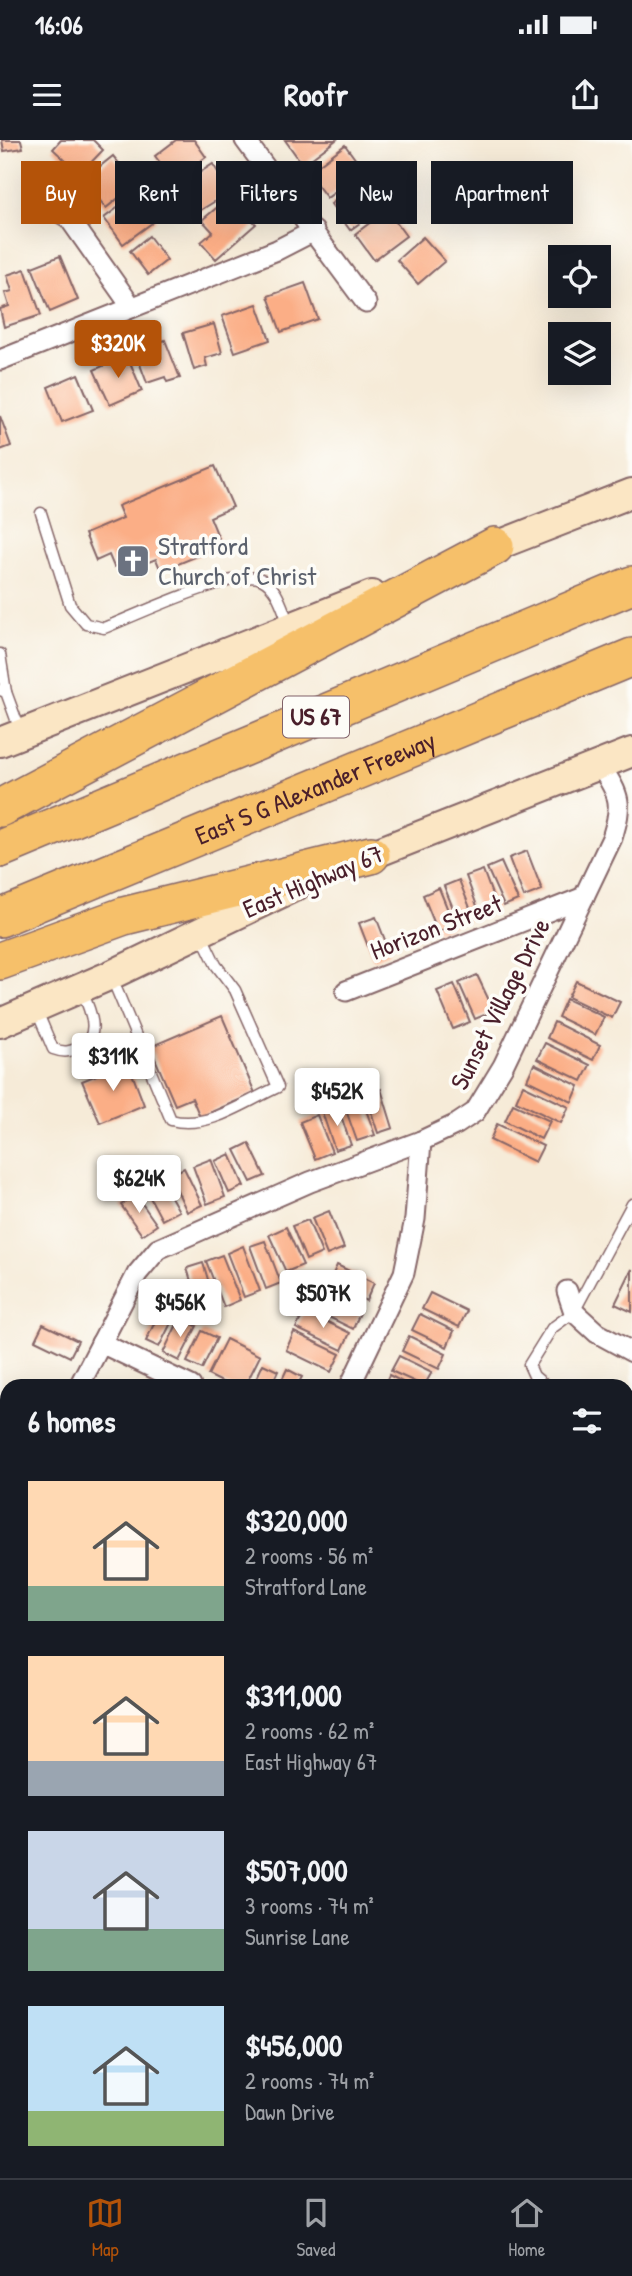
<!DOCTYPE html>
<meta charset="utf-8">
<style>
:root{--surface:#171b24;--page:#20242c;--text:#f1f3f6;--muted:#9ea1a6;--line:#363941;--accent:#b45309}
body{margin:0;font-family:"Patrick Hand",sans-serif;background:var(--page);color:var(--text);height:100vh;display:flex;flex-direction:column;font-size:26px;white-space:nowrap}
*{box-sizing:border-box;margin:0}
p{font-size:23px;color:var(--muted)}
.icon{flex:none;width:38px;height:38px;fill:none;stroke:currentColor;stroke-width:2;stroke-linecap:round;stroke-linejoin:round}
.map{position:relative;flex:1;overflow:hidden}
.panel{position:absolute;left:0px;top:1239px;width:634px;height:800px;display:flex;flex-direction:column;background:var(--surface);border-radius:21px 21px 0 0;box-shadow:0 7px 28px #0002}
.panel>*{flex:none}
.guide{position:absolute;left:21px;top:21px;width:592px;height:63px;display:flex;gap:14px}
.buttons{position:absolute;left:548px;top:105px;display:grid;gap:14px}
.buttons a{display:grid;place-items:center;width:63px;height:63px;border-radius:0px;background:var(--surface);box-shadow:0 7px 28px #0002;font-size:35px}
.price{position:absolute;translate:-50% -60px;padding:0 16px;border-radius:7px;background:#fff;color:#222;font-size:23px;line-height:46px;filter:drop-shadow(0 2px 4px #0008)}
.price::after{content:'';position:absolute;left:50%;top:42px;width:21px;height:16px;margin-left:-10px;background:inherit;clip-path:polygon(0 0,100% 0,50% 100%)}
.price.active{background:var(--accent);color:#fff}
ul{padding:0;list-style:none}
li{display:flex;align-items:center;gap:21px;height:175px;padding:0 28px}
li span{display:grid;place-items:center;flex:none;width:196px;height:140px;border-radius:0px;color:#555}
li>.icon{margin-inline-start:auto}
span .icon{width:84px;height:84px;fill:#fffc;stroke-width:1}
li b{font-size:30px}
h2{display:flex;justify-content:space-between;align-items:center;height:84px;padding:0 28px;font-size:30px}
.tag{padding:0 24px;border-radius:0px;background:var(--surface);box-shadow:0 7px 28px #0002;font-size:24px;line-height:63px}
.tag.active{background:var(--accent);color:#fff}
.status{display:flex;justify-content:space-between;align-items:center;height:49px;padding:0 35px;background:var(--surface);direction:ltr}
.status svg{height:19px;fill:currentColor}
header{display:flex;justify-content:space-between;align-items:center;height:91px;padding:0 28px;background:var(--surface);font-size:32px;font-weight:800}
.tabs{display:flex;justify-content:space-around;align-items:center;height:98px;border-top:2px solid var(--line);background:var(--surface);font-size:19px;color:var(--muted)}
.tabs a{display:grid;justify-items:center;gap:4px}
.tabs .active{color:var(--accent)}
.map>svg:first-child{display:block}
.building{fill:#fbae86}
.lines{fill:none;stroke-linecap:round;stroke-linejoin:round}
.lane-casing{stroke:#866668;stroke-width:13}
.street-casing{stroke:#866668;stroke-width:23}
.secondary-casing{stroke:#866668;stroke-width:32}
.highway-casing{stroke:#866668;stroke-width:40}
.lane{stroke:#fff;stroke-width:10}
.street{stroke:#fff;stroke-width:19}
.secondary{stroke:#fbe6c4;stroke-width:28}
.highway{stroke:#f6c06b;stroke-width:37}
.labels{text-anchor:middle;stroke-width:7;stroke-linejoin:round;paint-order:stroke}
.shield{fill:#fdfcf7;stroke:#806168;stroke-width:2}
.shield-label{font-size:24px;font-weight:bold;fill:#4a1f2b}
.worship-label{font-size:26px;fill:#5b616d;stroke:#fdfcf7;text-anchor:start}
.street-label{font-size:26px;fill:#4a1f2b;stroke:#fdfcf7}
</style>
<div class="status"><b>16:06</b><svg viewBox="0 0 49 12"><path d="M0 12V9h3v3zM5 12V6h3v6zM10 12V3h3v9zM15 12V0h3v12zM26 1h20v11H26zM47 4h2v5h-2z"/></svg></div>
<header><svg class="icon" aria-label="menu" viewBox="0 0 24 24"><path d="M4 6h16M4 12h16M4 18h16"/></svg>Roofr<svg class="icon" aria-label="share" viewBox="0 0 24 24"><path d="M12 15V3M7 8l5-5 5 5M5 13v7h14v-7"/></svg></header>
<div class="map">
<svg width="632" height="2038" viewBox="0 0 632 2038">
<rect width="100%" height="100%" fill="#fdfcf7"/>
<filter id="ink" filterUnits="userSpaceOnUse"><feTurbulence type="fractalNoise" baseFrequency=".0143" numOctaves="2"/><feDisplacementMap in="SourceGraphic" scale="14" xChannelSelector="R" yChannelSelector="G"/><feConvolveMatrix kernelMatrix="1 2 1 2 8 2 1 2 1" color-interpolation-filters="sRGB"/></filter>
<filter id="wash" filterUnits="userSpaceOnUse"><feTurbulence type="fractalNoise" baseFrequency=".00686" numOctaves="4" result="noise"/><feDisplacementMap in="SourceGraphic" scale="28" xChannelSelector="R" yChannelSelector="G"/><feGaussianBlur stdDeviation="1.57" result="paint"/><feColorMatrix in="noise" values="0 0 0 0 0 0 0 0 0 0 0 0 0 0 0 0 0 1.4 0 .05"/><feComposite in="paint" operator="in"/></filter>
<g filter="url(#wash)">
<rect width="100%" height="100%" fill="#f6ebd8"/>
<g id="blocks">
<!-- building -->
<g class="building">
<path d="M2 0H21L23 8 4 11Z"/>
<path d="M61 0H93L103 10 80 34 53 9Z"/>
<path d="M176 0H194L206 17 174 41 155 16Z"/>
<path d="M285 0H336L303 25Z"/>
<path d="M345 5 364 31 327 58 308 33Z"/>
<path d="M113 16 136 44 106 68 83 40Z"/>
<path d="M213 24 230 52 196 73 189 63 193 60 182 44Z"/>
<path d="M371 34 379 46 374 50 385 65 350 90 331 64Z"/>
<path d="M136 54 156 80 123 104 104 78Z"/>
<path d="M226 60 238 74 243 70 256 84 216 119 201 102 213 92 202 80Z"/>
<path d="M387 70 406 96 374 120 355 94Z"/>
<path d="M149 96 167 120 148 135 130 111Z"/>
<path d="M423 97 445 121 418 144 397 120Z"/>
<path d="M60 116 78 160 50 172 32 127Z"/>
<path d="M25 129 41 175 4 187 0 169 9 166 5 153 12 151 7 135Z"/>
<path d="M305 143 318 179 281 192 268 156Z"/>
<path d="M257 164 270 200 235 212 222 176Z"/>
<path d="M214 184 222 213 205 218 207 226 194 230 183 193Z"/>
<path d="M165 200 180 238 167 242 165 237 147 243 135 211Z"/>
<path d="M127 215 142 251 110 265 94 230Z"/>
<path d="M78 234 93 270 62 282 48 247Z"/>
<path d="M0 276 11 306 0 310Z"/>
<path d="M215 326 233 367 210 377 222 406 161 431 156 419 141 425 138 417 114 427 109 415 96 421 85 394 123 378 118 366Z"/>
<path d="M527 711 542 750 524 757 509 718Z"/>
<path d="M501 722 518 760 504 766 487 728Z"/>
<path d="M483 730 497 768 480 774 466 736Z"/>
<path d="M459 740 474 778 459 783 444 746Z"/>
<path d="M439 748 454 785 438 792 423 755Z"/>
<path d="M376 777 390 813 373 819 359 783Z"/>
<path d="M477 835 494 871 475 879 459 843Z"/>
<path d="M576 841 620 862 612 878 568 857Z"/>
<path d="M454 844 470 882 453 889 437 851Z"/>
<path d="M566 859 604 877 595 895 558 877Z"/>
<path d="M222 876 255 953 200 977 192 958 175 965 150 907Z"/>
<path d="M554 882 600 905 593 920 547 898Z"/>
<path d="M545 903 590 925 582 941 537 919Z"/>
<path d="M534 924 579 946 572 962 527 940Z"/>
<path d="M121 925 125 934 131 931 144 965 100 983 82 941Z"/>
<path d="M523 945 569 967 561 983 516 961Z"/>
<path d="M381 949 393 988 378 993 365 953Z"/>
<path d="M361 956 375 995 357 1001 343 962Z"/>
<path d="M513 964 550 981 541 999 505 981Z"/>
<path d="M338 967 351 1005 335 1010 322 972Z"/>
<path d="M317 975 332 1012 315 1019 300 982Z"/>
<path d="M497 984 543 1006 535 1022 490 1000Z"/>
<path d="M249 1003 265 1036 251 1042 235 1010Z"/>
<path d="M230 1014 244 1046 229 1053 215 1021Z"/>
<path d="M211 1019 225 1057 207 1064 193 1026Z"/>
<path d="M184 1028 202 1065 187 1072 170 1035Z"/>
<path d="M162 1041 179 1071 162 1080 146 1050Z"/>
<path d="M136 1055 157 1085 142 1095 121 1065Z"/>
<path d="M329 1071 344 1108 327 1115 312 1078Z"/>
<path d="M308 1080 322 1113 306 1120 292 1086Z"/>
<path d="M286 1087 303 1125 286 1132 269 1095Z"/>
<path d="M265 1101 281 1143 266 1149 250 1106Z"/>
<path d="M243 1106 260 1151 244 1157 227 1113Z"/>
<path d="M222 1115 240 1160 224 1167 206 1121Z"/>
<path d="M203 1123 213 1156 197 1161 187 1128Z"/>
<path d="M337 1125 374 1143 366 1161 329 1143Z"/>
<path d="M632 1129V1172L615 1164Z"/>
<path d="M315 1151 360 1173 353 1189 308 1167Z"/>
<path d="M430 1153 467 1171 459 1187 422 1169Z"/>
<path d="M305 1171 350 1193 342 1210 296 1188Z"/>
<path d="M159 1173 173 1179 159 1207 146 1201Z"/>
<path d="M420 1174 454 1191 447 1207 412 1190Z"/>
<path d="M180 1178 197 1186 179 1221 163 1213Z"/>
<path d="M43 1184 78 1201 70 1217 35 1200Z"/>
<path d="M202 1191 217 1198 202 1229 187 1222Z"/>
<path d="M294 1192 340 1214 331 1232 286 1210Z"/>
<path d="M409 1196 446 1214 439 1229 402 1211Z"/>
<path d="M226 1199 260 1216 245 1246H230L208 1235Z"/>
<path d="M399 1216 432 1232 424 1246 391 1231Z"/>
<path d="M263 1224 278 1231 271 1246H253Z"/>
<path d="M287 1229 302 1237 297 1246H279Z"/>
<path d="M389 1235 410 1246H384Z"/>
<path d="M1 1785 7 1788 6 1832 0 1829Z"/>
<path d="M0 1926 7 1929V1971L0 1968Z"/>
<path d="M157 2032H207L204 2038H162L155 2035Z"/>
<path d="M314 2032H347L344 2038H311Z"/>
</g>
</g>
</g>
<g filter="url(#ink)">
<use href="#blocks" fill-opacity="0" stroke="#866668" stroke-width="2"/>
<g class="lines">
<!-- lane casing -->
<g class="lane-casing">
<g id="lane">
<path d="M41 373 70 465 86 484 104 488C132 477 236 428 261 439 278 447 282 468 289 484"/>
<path d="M0 514 6 552"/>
<path d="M0 550 6 552 21 593"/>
<path d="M111 836 171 980C208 990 245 962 278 947L235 850 216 825 201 794"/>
<path d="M36 869 53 909C64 913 70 912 80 907 103 896 89 867 81 849"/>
<path d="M546 1246 534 1236 529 1225 552 1188 574 1172 632 1064"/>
<path d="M0 1754 7 1758"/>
<path d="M0 2005 7 2009"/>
<path d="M54 2032 67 2038"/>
<path d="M369 2038 372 2032"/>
</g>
</g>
<!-- street casing -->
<g class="street-casing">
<g id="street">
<path d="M245 0 366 163"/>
<path d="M34 57 69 78 131 166"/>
<path d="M0 220 277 110 314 91"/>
<path d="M346 851 584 757"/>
<path d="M567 1151 574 1172 597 1193 632 1212"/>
<path d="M101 1203 191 1246"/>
<path d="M79 1246 137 1134 158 1109 310 1042 421 1001 457 984 475 972 503 926 612 698C623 663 620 656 601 627"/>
<path d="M350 1246 404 1133 415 1079 421 1001"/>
<path d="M626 1395 632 1383"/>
<path d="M0 1877 7 1880"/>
<path d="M244 2038 246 2032"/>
</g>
</g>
<!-- secondary casing -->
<g class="secondary-casing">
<g id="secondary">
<path d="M478 413 632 353"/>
<path d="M0 602 372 455"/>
<path d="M353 722 632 612"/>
<path d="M0 883 111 835 296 746"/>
<path d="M0 1279 7 1282"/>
<path d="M0 1322 7 1325"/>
<path d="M626 1591 632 1594"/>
<path d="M626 1634 632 1637"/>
</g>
</g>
<!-- highway casing -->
<g class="highway-casing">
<g id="highway">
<path d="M0 668 495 406"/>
<path d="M0 709 632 445"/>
<path id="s1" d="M0 778 632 517"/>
<path d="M0 821 124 776 371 715"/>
</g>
</g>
<!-- lane -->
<use href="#lane" class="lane"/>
<!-- street -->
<use href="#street" class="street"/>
<!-- secondary -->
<use href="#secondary" class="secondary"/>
<!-- highway -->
<use href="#highway" class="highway"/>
</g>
</g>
<!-- icons -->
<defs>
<g id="church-square" transform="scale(1.75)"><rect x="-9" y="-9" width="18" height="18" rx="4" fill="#6b7280" stroke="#fdfcf7"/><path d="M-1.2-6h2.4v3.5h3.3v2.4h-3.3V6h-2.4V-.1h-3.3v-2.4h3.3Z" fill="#fff"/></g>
</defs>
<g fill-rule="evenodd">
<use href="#church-square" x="133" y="421"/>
</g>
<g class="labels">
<!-- shield labels -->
<rect class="shield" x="283" y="556.5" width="66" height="41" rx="5"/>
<g class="shield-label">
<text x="316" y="585">US 67</text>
</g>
<!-- worship labels -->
<g class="worship-label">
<text x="158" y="415">Stratford<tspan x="158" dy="30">Church of Christ</tspan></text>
</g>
<!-- street labels -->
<g class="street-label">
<text dy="9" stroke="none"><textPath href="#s1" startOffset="341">East S G Alexander Freeway</textPath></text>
<text transform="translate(313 741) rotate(-23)" y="9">East Highway 67</text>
<text transform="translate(436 787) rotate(-21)" y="9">Horizon Street</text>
<text transform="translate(500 864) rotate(-63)" y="9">Sunset Village Drive</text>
</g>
</g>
</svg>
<div class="buttons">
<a><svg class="icon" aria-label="locate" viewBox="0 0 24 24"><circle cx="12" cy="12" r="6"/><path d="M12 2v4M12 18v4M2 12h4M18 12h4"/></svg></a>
<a><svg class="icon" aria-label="layers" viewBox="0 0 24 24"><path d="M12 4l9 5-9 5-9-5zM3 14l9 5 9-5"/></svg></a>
</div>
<b class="price active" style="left:118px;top:240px">$320K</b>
<b class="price" style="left:113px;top:953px">$311K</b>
<b class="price" style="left:337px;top:988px">$452K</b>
<b class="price" style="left:139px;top:1075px">$624K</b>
<b class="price" style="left:323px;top:1190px">$507K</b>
<b class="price" style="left:180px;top:1199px">$456K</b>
<div class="guide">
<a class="tag active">Buy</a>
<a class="tag">Rent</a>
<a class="tag">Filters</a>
<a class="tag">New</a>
<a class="tag">Apartment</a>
</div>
<section class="panel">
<h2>6 homes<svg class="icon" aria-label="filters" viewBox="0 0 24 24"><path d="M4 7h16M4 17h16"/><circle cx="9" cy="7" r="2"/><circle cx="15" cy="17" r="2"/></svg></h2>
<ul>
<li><span style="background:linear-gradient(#ffd9b3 75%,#7fa58c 0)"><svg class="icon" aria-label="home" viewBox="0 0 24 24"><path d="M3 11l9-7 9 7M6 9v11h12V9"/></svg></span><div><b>$320,000</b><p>2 rooms · 56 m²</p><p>Stratford Lane</p></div></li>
<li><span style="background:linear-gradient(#ffd9b3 75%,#9aa5b1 0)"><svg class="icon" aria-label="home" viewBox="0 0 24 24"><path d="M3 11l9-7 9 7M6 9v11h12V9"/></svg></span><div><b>$311,000</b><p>2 rooms · 62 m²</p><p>East Highway 67</p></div></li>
<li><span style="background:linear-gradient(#c9d6e8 70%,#7fa58c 0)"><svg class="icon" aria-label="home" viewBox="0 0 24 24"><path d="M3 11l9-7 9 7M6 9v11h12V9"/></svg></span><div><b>$507,000</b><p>3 rooms · 74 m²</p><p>Sunrise Lane</p></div></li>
<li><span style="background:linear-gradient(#bfe0f5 75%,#8fb573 0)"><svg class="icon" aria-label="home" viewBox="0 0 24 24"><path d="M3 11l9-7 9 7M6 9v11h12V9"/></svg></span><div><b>$456,000</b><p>2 rooms · 74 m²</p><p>Dawn Drive</p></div></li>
</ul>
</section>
</div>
<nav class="tabs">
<a class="active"><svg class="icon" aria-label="map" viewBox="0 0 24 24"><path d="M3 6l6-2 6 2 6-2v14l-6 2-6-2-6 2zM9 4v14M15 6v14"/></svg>Map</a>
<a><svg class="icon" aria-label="saved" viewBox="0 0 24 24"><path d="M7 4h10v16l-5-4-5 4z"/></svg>Saved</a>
<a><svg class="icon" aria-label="home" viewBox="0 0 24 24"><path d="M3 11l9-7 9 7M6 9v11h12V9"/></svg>Home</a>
</nav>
